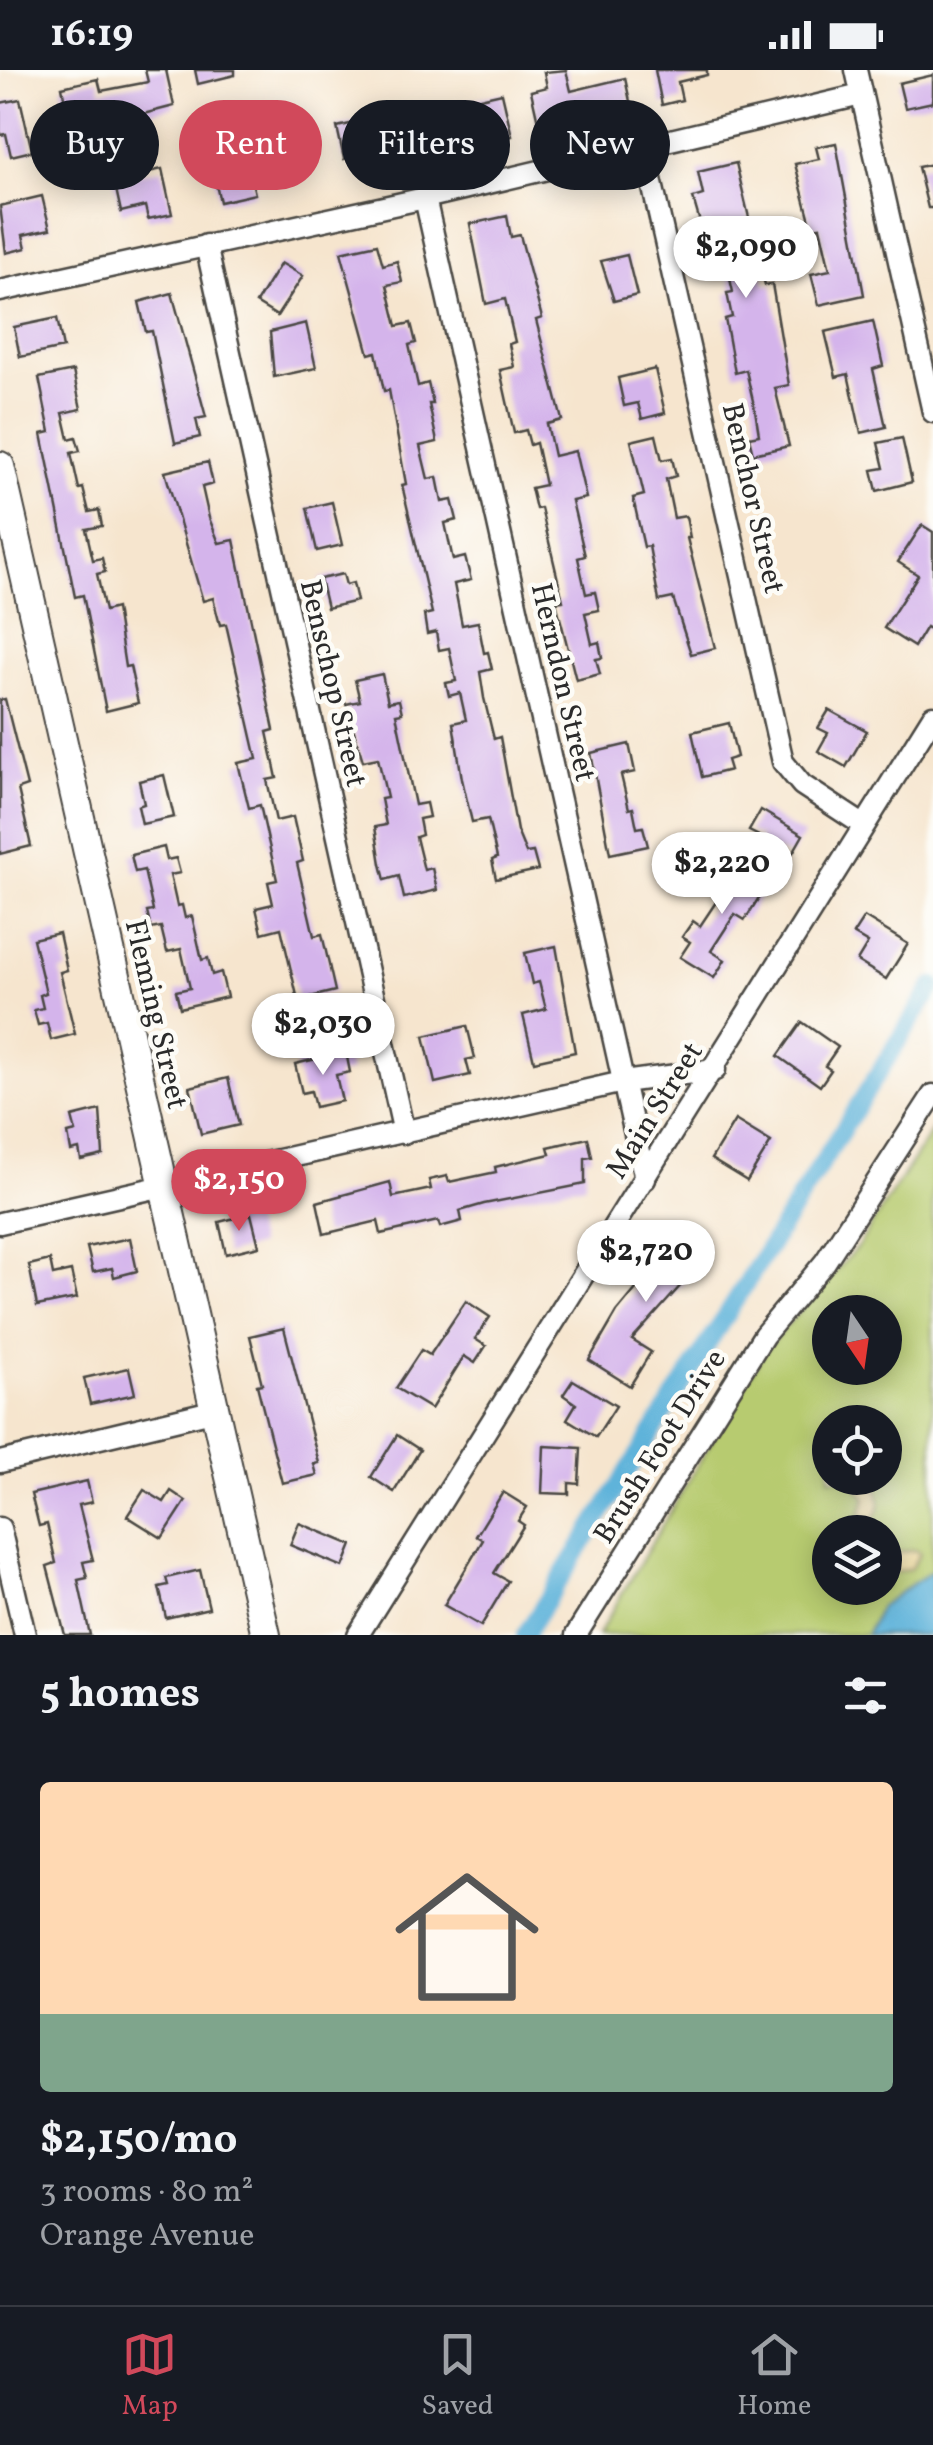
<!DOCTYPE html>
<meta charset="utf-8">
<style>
:root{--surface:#171b24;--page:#20242c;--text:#f1f3f6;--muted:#9ea1a6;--line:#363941;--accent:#d1495b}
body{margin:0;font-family:Vollkorn,serif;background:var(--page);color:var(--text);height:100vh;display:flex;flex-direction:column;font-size:38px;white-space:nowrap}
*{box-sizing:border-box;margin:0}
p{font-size:32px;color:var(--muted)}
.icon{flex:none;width:55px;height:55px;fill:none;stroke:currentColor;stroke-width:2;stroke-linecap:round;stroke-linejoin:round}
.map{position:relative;height:1565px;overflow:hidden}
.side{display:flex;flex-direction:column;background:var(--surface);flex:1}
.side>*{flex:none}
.guide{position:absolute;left:30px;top:30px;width:875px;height:90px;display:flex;gap:20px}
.needle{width:65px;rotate:167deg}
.controls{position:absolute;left:812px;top:1225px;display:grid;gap:20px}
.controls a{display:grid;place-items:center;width:90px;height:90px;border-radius:50%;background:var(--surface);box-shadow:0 5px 25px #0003;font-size:50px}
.price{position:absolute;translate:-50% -85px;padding:0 22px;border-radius:35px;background:#fff;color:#222;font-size:32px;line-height:65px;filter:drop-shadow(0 2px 5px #0008)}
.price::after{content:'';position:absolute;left:50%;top:60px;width:30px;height:22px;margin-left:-15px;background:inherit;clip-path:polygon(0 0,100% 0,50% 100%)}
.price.selected{background:var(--accent);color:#fff}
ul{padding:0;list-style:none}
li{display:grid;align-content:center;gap:20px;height:530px;padding:0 40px}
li+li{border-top:2px solid var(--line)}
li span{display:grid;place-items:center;height:310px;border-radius:10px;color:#555}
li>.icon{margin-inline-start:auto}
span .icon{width:180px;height:180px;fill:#fffc;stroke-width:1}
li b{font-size:42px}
h2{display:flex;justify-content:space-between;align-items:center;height:120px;padding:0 40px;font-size:42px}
.pill{padding:0 35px;border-radius:45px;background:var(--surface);box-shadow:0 5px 25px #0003;font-size:35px;line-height:90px}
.pill.selected{background:var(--accent);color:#fff}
.status{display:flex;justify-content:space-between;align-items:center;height:70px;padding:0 50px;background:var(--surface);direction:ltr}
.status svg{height:28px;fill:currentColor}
.menu{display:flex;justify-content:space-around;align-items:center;height:140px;border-top:2px solid var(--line);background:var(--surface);font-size:28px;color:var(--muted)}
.menu a{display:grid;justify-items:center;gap:5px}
.menu .selected{color:var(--accent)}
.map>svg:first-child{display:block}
.green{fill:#b7cb6f;stroke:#717b4d;stroke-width:2.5;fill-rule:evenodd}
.sand{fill:#eeda9e;stroke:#8c8264;stroke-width:2.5}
.water{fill:#5eb3da;stroke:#446f82;stroke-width:2.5}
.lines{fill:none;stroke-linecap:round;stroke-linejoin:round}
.canal{stroke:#5eb3da;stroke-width:18}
.building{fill:#d4b4eb}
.street-casing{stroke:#494743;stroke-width:25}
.secondary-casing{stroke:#494743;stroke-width:32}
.street{stroke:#fff;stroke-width:20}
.secondary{stroke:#fff;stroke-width:28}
.labels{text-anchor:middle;stroke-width:9;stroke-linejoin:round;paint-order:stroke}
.street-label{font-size:30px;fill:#2b2b2b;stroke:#fdfcf7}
</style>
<div class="status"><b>16:19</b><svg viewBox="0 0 49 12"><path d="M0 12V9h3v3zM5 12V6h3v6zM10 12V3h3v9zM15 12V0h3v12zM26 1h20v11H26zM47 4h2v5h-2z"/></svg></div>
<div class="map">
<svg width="933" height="1565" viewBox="0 0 933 1565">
<rect width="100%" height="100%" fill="#fdfcf7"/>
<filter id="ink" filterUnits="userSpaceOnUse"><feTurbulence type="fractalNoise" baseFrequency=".01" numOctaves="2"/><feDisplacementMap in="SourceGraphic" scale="20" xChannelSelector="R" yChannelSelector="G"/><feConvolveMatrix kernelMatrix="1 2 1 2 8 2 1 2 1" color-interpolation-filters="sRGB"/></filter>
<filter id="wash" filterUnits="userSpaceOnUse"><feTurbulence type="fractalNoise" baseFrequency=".0048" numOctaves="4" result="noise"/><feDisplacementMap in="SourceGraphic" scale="40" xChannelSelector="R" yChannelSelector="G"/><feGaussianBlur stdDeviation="2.25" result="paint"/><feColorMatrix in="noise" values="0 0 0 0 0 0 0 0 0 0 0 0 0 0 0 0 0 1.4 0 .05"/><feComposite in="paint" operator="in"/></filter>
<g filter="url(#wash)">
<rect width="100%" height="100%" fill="#f6e5ce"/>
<!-- green -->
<path class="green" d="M933 1059V1565H598L765 1280 858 1176ZM830 1242H885V1298H830ZM830 1352H885V1408H830ZM830 1462H885V1518H830Z"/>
<!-- sand -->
<g class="sand">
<path d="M862 1412 875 1415C881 1426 882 1441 872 1450L860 1444 866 1428 855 1415Z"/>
<path d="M915 1480 920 1484 910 1499 885 1505V1495L894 1483Z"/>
</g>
<!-- water -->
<path class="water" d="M933 1500V1565H866L880 1536Z"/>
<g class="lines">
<!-- canal -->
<path class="canal" d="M525 1565 933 916"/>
</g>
<g id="blocks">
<!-- building -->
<g class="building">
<path d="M145 0H166L174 36 128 48 125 33 67 42 62 17 98 9 101 21 148 12Z"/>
<path d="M195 0H235V5L198 14Z"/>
<path d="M566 0 571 21 625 8 632 41 600 49 598 39 538 52 531 21 547 17 544 2Z"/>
<path d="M655 0H707V5L678 12 682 30 662 35Z"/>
<path d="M933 5V32L905 38 899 13Z"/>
<path d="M502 23 512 66 468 76 458 33Z"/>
<path d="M20 29 32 81 11 86 6 64 0 65V33Z"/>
<path d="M376 48 387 95 368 100 364 84 344 89 337 57Z"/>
<path d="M836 73 864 225 819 235 811 204 830 200 820 157 812 158 795 94 819 89 816 77Z"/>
<path d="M244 77 255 124 220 132 209 84Z"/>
<path d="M736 93 765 215 772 214 789 315 775 318 789 376 753 384 749 367 759 365 755 340 746 300 735 303 725 249 732 247 727 223 733 222 724 183 710 187 693 128 703 125 698 102Z"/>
<path d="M933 94V138H928L918 97Z"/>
<path d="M162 99 172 144 148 149 145 136 121 142 114 110Z"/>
<path d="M42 126 50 159 23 165 26 178 6 183 0 136Z"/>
<path d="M507 146 511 167 520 165 542 248 536 250 562 350 547 354 554 386 575 381 586 428 572 431 585 486 578 488 586 524 595 522 599 540 585 543 592 574 599 572 602 588 596 589 600 604 576 610 556 532 563 531 554 493 541 438 536 439 531 418 545 415 536 373 530 375 526 360 514 363 500 300 514 297 509 274 515 272 505 229 486 234 470 154Z"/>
<path d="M377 174 383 195 397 191 402 212 387 215 397 256 411 253 416 273 409 275 418 316 428 313 433 334H429L437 372 420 376 428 409 437 407 442 432 452 430 457 450 445 453 453 490 465 487 471 510 454 514 462 555 478 552 484 583 488 582 492 599 480 602 484 628 494 669 500 667 517 761 526 783 533 782 538 800 496 809 492 790 497 788 488 749 472 752 462 709 453 653 466 650 460 623 449 626 446 613 456 611 449 578 439 580 436 562 427 564 424 545 432 543 402 415 406 414 389 320 384 321 376 282 369 284 341 182Z"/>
<path d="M627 185 637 225 614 231 601 191Z"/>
<path d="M281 193 303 206 277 246 256 233Z"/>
<path d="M172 223 206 347 196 349 200 367 175 373 152 261 146 262 139 232Z"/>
<path d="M57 248 63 278 20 287 14 257Z"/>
<path d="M873 251 883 296 873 299 886 357 861 363 848 304 836 307 825 262Z"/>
<path d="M306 253 316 298 274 307 270 262Z"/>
<path d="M655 299 665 343 642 349 638 333 624 336 618 308Z"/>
<path d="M73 301 81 339 63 343 69 369 76 367 80 381 71 383 79 419 83 418 89 442 99 440 102 456 86 459 93 490 102 488 105 502 97 504 105 541 116 538 125 597 130 596 138 633 106 641 83 525 75 527 42 364 50 362 39 308Z"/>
<path d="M656 365 662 390 672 388 676 406 666 409 674 448 686 446 690 468H687L715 578 691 584 673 528 659 531 649 476 644 477 633 428 644 425 631 371Z"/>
<path d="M902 368 912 412 877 421 872 400 884 398 878 373Z"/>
<path d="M208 392 213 414 202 417 209 448 219 473 234 470 274 660 267 662 277 708 267 710 276 751 293 747 303 791 297 793 314 866 322 864 335 921 298 930 281 858 262 863 256 838 273 834 268 812 277 810 260 735 249 738 238 693 257 689 226 554 220 555 213 528 203 531 165 402Z"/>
<path d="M332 432 342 475 317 481 307 438Z"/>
<path d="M922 455 933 462V561L926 557 914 577 884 558 918 505 898 492Z"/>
<path d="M343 504 346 515 353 513 357 531 327 538 320 509Z"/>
<path d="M382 604 388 632 399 630 402 643 396 644 415 735 426 733 429 747 419 749 422 765 416 767 424 800 432 798 437 820 404 828 399 806 385 810 381 794 375 757 386 755 381 729 387 728 378 688 363 691 346 634 360 631 355 610Z"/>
<path d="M5 629 27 716 18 719 31 776 0 784V630Z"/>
<path d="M829 640 867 661 846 697 818 681 828 663 818 658Z"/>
<path d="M729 653 737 687 727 690 730 700 702 707 692 662Z"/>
<path d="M629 674 635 702 621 705 629 739 633 738 637 758 643 757 648 776 610 784 591 683Z"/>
<path d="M164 705 174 747 142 754 138 736 144 734 139 711Z"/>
<path d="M761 740 803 765 791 786 757 774 761 767 749 761Z"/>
<path d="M164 777 167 790 176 788 180 803 170 805 177 836 182 835 185 848 192 846 202 890 208 888 212 905 221 902 227 927 180 938 176 921 190 918 181 879 167 882 161 857 151 859 147 842 153 841 144 800 135 802 131 785Z"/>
<path d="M730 790 768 813 745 850 735 844 711 881 725 890 714 908 680 887 690 872 682 867 693 851 700 856 716 832 724 816 717 811Z"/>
<path d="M864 847 908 874 886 909 857 891 868 873 853 864Z"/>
<path d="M59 863 67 900 60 902 75 964 51 970 47 953 38 955 34 940 43 938 40 925 46 923 33 869Z"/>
<path d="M556 876 575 982 534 991 523 945 546 939 539 912 532 914 525 883Z"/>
<path d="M802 952 838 977 825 996 831 1000 820 1016 778 986Z"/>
<path d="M467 956 475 988 466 990 470 1005 435 1013 424 966Z"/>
<path d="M299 960 304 979 286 984 281 964Z"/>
<path d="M346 982 350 1002 336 1005 342 1031 315 1037 311 1021 302 1023 295 994Z"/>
<path d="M228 1008 239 1055 201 1064 190 1017Z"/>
<path d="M100 1040 103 1085 81 1090 79 1079 71 1081 68 1064 76 1062 72 1047Z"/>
<path d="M735 1050 771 1072 747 1111 711 1089Z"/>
<path d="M588 1068 592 1087 585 1088V1114L484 1134 460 1141 462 1151 440 1157 438 1151 381 1164 378 1151 324 1164 317 1132 390 1112 393 1127 431 1119 429 1110 447 1106 449 1112 496 1102 495 1097 550 1084 548 1077Z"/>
<path d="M251 1144 259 1176 226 1184 219 1152Z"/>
<path d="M678 1156 707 1174 683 1213 632 1270 651 1282 630 1316 589 1290 617 1242 655 1196 643 1188 654 1171 664 1177Z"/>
<path d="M130 1168 137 1201 114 1207 112 1198 93 1202 87 1177Z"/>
<path d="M50 1190 53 1205 71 1201 77 1228 37 1236 29 1195Z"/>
<path d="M466 1231 490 1247 475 1269 486 1276 475 1293 464 1286 431 1339 396 1318 421 1280 430 1285Z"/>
<path d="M284 1258 319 1393 314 1394 317 1405 282 1413 257 1315 262 1314 250 1266Z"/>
<path d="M129 1298 135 1324 90 1334 84 1308Z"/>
<path d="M573 1310 616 1336 596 1367 567 1349 576 1334 563 1325Z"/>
<path d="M397 1365 420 1380 394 1422 371 1407Z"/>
<path d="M544 1376 581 1378 579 1414 569 1413V1424L542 1423Z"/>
<path d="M87 1411 92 1432 79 1435 93 1490 83 1492 87 1508 78 1510 90 1565H65L47 1496 56 1493 47 1454 39 1456 31 1424Z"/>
<path d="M144 1420 164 1432 171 1421 186 1431 162 1468 127 1446Z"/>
<path d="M503 1422 527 1437 518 1451 524 1455 494 1503 508 1511 481 1556 444 1535 483 1470 476 1466Z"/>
<path d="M299 1453 352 1475 343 1497 290 1475Z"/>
<path d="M200 1500 209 1538 166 1548 159 1517 168 1515 166 1508Z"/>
</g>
</g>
</g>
<g filter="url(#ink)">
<use href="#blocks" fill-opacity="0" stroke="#494743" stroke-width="2.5"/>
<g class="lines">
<!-- street casing -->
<g class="street-casing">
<g id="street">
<path d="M856 0 933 342"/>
<path d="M644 78 783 692 802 715 863 755"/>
<path d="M425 128 645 1109"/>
<path d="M206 175 404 1063"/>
<path d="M0 221 425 128 861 25"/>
<path d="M0 1153 623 1012 715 1000"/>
<path d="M0 1392 212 1341"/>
<path d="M0 1458 25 1565"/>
<path d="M358 1565 933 646"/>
<path d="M576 1565 764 1265 825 1192 933 1025"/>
</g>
</g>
<!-- secondary casing -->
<g class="secondary-casing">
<path id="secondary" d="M0 396 266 1565"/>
</g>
<!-- street -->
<use href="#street" class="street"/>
<!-- secondary -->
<use href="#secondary" class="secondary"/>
</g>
</g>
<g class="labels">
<!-- street labels -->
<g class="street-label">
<text transform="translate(754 428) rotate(77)" y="10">Benchor Street</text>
<text transform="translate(564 612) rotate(77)" y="10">Herndon Street</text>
<text transform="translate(334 613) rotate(77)" y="10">Benschop Street</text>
<text transform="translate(157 944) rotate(77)" y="10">Fleming Street</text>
<text transform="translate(654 1040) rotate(-58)" y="10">Main Street</text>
<text transform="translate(659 1376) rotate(-58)" y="10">Brush Foot Drive</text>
</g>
</g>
</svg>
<div class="controls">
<a><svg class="needle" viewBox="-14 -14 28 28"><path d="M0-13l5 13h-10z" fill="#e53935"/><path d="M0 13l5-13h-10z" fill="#9ea1a6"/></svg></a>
<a><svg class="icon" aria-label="locate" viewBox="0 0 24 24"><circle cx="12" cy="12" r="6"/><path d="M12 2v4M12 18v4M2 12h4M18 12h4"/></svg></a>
<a><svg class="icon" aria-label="layers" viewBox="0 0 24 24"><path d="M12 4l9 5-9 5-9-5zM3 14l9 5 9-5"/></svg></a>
</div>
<b class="price" style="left:746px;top:231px">$2,090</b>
<b class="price" style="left:722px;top:847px">$2,220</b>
<b class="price" style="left:323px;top:1008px">$2,030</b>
<b class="price selected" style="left:239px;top:1164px">$2,150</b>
<b class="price" style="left:646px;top:1235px">$2,720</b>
<div class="guide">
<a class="pill">Buy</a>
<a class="pill selected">Rent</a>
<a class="pill">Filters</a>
<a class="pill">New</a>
</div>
</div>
<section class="side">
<h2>5 homes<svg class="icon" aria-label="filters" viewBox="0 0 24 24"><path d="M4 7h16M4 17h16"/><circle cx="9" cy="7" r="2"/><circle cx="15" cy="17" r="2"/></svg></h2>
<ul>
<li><span style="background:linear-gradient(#ffd9b3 75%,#7fa58c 0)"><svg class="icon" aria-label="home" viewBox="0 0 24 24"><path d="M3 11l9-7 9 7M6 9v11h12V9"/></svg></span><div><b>$2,150/mo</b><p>3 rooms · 80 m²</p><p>Orange Avenue</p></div></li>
</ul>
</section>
<nav class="menu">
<a class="selected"><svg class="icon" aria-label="map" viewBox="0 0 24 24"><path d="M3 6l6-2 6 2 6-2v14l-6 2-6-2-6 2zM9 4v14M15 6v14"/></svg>Map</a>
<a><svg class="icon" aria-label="saved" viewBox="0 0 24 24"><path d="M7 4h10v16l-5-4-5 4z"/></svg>Saved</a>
<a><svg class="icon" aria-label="home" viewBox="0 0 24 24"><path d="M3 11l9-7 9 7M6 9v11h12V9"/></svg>Home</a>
</nav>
